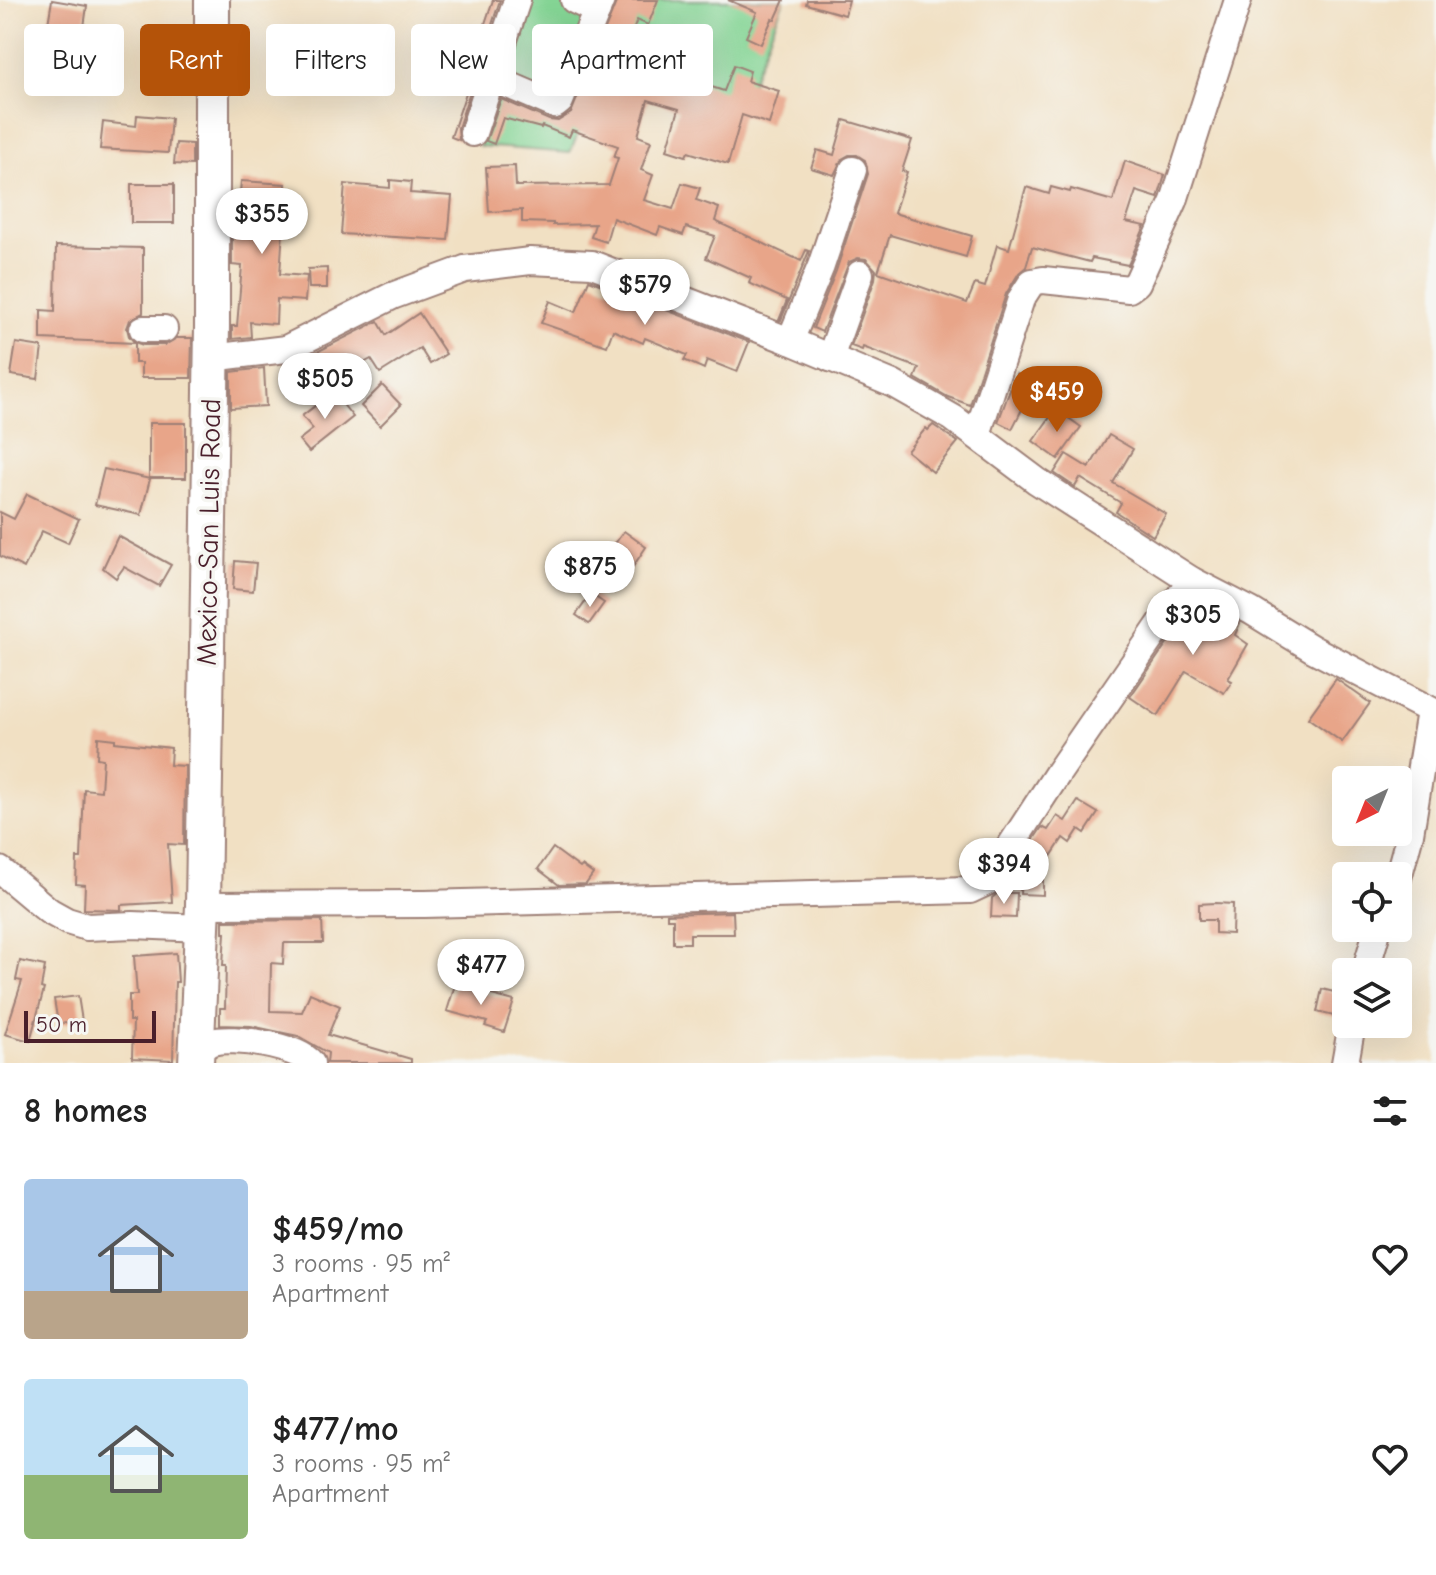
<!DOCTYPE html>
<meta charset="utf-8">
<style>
:root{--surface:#fff;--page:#f6f6f6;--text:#222;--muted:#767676;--accent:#b45309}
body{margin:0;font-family:"Comic Neue",sans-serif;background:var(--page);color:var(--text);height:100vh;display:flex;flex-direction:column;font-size:30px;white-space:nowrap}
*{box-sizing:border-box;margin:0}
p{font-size:26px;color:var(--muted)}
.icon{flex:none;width:44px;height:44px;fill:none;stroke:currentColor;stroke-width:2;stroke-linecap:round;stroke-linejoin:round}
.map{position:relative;height:1063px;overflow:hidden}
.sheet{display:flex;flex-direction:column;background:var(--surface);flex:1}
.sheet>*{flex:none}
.hud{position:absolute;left:24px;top:24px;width:800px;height:72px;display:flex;gap:16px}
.needle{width:52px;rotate:223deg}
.controls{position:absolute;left:1332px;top:766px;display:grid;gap:16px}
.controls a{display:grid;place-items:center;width:80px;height:80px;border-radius:8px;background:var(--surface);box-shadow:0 8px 32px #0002;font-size:40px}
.scale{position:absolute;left:24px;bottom:20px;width:132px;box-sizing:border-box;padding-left:8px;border:4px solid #4a1f2b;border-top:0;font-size:22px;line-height:28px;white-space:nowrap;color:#4a1f2b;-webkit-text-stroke:6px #f6f6f2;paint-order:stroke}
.price{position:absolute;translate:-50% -68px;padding:0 18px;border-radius:28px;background:#fff;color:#222;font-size:26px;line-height:52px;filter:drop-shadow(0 2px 4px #0008)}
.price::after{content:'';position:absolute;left:50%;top:48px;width:24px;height:18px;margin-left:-12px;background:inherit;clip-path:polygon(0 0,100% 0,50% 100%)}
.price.active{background:var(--accent);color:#fff}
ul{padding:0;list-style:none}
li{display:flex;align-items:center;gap:24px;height:200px;padding:0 24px}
li span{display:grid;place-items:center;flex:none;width:224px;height:160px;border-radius:8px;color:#555}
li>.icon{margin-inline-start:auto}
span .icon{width:96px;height:96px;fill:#fffc;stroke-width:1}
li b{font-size:34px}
h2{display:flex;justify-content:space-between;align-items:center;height:96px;padding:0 24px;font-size:34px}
.tag{padding:0 28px;border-radius:8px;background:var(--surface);box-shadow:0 8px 32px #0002;font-size:28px;line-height:72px}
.tag.active{background:var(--accent);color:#fff}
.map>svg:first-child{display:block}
.green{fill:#84d494;stroke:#677a60;stroke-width:2}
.building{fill:#e8a589}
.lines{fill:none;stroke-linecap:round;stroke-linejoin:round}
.minor-casing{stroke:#9e8077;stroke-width:30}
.major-casing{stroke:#9e8077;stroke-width:38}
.minor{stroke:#fff;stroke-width:26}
.major{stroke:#fff;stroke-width:34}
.labels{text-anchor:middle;stroke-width:7;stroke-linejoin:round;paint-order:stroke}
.street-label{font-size:28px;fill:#4a1f2b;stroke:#f6f6f2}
</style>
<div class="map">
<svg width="1436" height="1063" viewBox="0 0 1436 1063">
<rect width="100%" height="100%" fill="#f6f6f2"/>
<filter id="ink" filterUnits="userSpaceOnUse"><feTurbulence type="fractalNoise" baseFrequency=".0125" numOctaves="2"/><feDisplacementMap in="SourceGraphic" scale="16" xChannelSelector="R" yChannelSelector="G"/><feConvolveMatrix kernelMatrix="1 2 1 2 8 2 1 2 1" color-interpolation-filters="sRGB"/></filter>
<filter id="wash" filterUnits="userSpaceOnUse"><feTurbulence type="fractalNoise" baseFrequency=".006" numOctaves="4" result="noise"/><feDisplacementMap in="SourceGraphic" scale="32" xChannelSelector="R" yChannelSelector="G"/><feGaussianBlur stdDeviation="1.8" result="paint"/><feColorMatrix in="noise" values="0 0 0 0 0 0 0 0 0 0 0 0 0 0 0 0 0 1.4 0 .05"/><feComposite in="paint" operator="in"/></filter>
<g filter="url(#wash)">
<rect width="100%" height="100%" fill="#f1e0c3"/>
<!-- green -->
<path class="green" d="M520 0H561L593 15 600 0H784L735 125 604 71 570 153 479 146Z"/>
<g id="blocks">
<!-- building -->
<g class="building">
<path d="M52 0 87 6 81 48 45 42Z"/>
<path d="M493 0H500L458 128 459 140 451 137 470 81 476 60 473 59Z"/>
<path d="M617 0H658L648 25 637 20 624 54 671 74 724 91 734 65 750 71 747 81 779 91 769 124 742 115 728 164 688 152 686 156 667 150 679 109 648 100 638 136 651 141 641 170 653 175 644 200 673 209 682 183 700 188 696 200 719 208 715 221 801 261 806 250 809 251 781 320H779L787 300 749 283 751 278 706 258 715 236 686 227 683 235 660 227 657 235 613 218 606 242 591 237 595 224 553 225V223L522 222V210L489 212 486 167 515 166 516 186 609 185 618 158 614 157 618 146 572 130 569 137 542 126 541 128 503 118 494 144 486 141 501 99 549 120 558 121 571 113Z"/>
<path d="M728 0H784L775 20 772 19 761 44 746 37 757 12Z"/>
<path d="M807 0H849L845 15 806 4Z"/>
<path d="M137 115 171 118 168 153 100 149 103 122 136 126Z"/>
<path d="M844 120 912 140 902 171 907 172 894 213 972 236 966 257 890 235 878 272 967 303 975 284 985 287 997 245 1009 249 1026 187 1049 194 1051 187 1070 192 1071 189 1113 201 1125 161 1165 175 1158 198 1136 191 1126 222 1145 226 1128 265 1092 258 1090 262 1032 247 1026 267 1019 273 1006 294 970 405 948 397 915 378 919 368 863 347 862 350 851 346 875 279 876 270 866 259 858 258 849 262 822 332 813 328 836 271 868 174 865 160 857 155H849L842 159 834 175 811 168 817 150 834 155Z"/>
<path d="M176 143 192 144V165L174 164Z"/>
<path d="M390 180 411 182 410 193 452 196 448 240 341 234 345 184 390 188Z"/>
<path d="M241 181 286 184 280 274 307 276 305 301 277 299 276 324 250 322 251 337 232 339V326H237L242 266 232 265V228L237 229Z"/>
<rect x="131" y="184" width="43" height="39"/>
<path d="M56 246 143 248V313L130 320 127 328 129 336 134 342 143 345H165L177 338H192L191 378H141V363H135V343L41 339V310L55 311Z"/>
<path d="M327 268V288H309L308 269Z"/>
<path d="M589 280 749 342 737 372 707 360 704 369 684 360 687 355 645 338 643 343 613 330 607 346 541 323 550 301 576 312Z"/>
<path d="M419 313 446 354 430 364 420 348 380 373 371 359 319 388 303 359 378 321 386 335Z"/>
<path d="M16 343 42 347 38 379 11 375Z"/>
<path d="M264 368 266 406 231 408V372Z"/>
<path d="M1016 374 1035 384 1012 429 998 422Z"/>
<path d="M382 385 401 405 380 426 361 406Z"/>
<path d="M333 392 353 417 309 452 299 440 313 429 302 416Z"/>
<path d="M1056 409 1081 427 1058 459 1033 441Z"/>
<rect x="149" y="423" width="37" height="55"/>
<path d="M933 425 958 442 933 472 907 451 926 428 928 430Z"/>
<path d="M1109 435 1133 449 1113 483 1166 514 1153 536 1116 512 1121 503 1080 478 1075 487 1054 473 1066 454 1089 468Z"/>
<path d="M104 469 150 479 141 515 95 505Z"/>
<path d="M27 494 79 519 68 543 42 531 24 568 0 556V512L14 519Z"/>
<path d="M624 531 646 547 630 571 607 555Z"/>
<path d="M118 536 171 565 159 586 124 567 116 578 103 568Z"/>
<path d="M235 561 256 563 253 591 233 589Z"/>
<path d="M591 594 604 603 589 624 576 615Z"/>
<path d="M1196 601 1222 619 1225 615 1240 623 1235 635 1248 644 1228 679 1232 681 1224 693 1186 671 1158 716 1130 697Z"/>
<path d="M1336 679 1370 703 1342 742 1308 718Z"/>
<path d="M98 737 115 739V742L171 748 170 765 185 766 184 845 168 844 172 902 121 905V910L84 909 85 885 76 884 77 858H81L84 789 101 791 103 759 97 758Z"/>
<path d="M1078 801 1098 813 1085 833 1079 829 1070 843 1063 838 1044 867 1024 854 1042 827 1048 830 1057 816 1065 821Z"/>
<path d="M553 848 580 868 582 866 593 874 586 884 559 885 538 869Z"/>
<path d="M1021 875 1043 876V895L1020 894Z"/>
<path d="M998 893H1017L1016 918 991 917 992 898Z"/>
<path d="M1215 903 1233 904 1232 934 1215 933V920H1199V904Z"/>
<path d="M733 912 734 934H690V943H673V919H667V914Z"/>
<path d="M322 920 323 943H284L283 964 271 963 270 1011 302 1012 310 993 340 1006 328 1035 411 1059V1063H327L328 1053 298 1036 251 1026 220 1025V1008H225L226 965H223L225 933H223V921Z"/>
<path d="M176 953 178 982H175L173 1060 132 1058 133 1021H129V995H137L134 956Z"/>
<path d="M20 961 45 966 41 988 44 989 30 1041 5 1034 22 981 16 980Z"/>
<path d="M455 985 514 1001 504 1032 485 1026 487 1022 447 1011Z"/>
<path d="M1322 989 1346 995 1345 1010 1338 1017 1317 1012Z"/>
<path d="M78 996 82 1021 58 1024 54 999Z"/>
</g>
</g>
</g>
<g filter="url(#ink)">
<use href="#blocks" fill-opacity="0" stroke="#9e8077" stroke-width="2"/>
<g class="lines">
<!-- minor casing -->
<g class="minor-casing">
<g id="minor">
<path d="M574 0 597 11"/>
<path d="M492 78 555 105 560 101 601 0"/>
<path d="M473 133 517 0"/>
<path d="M143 329H164"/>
<path d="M790 341 821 266 853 170"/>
<path d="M211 358 286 349 392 296 465 269 530 261 592 264 790 341 893 384 953 418 1037 481 1191 580 1251 611 1313 649 1436 713"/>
<path d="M830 358 860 274"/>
<path d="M977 435 1021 299 1032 282 1043 280 1129 289 1137 283 1174 201 1238 0"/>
<path d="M0 870 49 911 67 921 87 927 133 925 202 928"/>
<path d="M1398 878 1410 834 1430 711"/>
<path d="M203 905 425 904 970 890 987 882 1058 773 1191 580"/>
<path d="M1365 972 1378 928"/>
<path d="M195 1052C201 1049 207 1044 212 1042 233 1036 297 1046 311 1063"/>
<path d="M1345 1063 1352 1024"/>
</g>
</g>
<!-- major casing -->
<g class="major-casing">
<path id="major" d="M196 1063 203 905 212 327V0"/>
</g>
<!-- minor -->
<use href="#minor" class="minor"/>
<!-- major -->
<use href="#major" class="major"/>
</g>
</g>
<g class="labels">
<!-- street labels -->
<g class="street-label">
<text transform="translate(208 532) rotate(-89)" y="10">Mexico-San Luis Road</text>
</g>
</g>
</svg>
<div class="controls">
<a><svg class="needle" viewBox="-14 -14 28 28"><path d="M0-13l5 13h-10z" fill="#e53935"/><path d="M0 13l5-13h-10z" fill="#767676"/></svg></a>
<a><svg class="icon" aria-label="locate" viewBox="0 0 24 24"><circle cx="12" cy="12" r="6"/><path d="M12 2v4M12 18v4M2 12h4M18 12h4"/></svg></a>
<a><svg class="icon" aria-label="layers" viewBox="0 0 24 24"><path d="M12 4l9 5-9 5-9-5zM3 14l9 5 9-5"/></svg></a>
</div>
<div class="scale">50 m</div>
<b class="price" style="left:262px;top:256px">$355</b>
<b class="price" style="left:645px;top:327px">$579</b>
<b class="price" style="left:325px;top:421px">$505</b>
<b class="price active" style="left:1057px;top:434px">$459</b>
<b class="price" style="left:590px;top:609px">$875</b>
<b class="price" style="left:1193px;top:657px">$305</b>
<b class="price" style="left:1004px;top:906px">$394</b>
<b class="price" style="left:481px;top:1007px">$477</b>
<div class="hud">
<a class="tag">Buy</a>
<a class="tag active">Rent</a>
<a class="tag">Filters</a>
<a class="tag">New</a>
<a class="tag">Apartment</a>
</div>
</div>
<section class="sheet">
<h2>8 homes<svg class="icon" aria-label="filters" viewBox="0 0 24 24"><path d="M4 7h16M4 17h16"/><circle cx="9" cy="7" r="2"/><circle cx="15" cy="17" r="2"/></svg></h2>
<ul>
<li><span style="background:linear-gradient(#a9c7e8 70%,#b9a48a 0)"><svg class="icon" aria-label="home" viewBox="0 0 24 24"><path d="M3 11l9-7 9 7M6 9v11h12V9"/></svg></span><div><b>$459/mo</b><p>3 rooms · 95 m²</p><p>Apartment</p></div><svg class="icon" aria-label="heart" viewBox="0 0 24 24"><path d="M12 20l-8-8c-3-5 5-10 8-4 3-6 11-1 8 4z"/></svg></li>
<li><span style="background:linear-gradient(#bfe0f5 60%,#8fb573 0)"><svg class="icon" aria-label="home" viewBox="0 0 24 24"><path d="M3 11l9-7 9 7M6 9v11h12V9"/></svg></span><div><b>$477/mo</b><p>3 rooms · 95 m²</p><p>Apartment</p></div><svg class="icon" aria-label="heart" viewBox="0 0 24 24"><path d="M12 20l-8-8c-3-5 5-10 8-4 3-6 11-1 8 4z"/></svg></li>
</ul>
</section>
